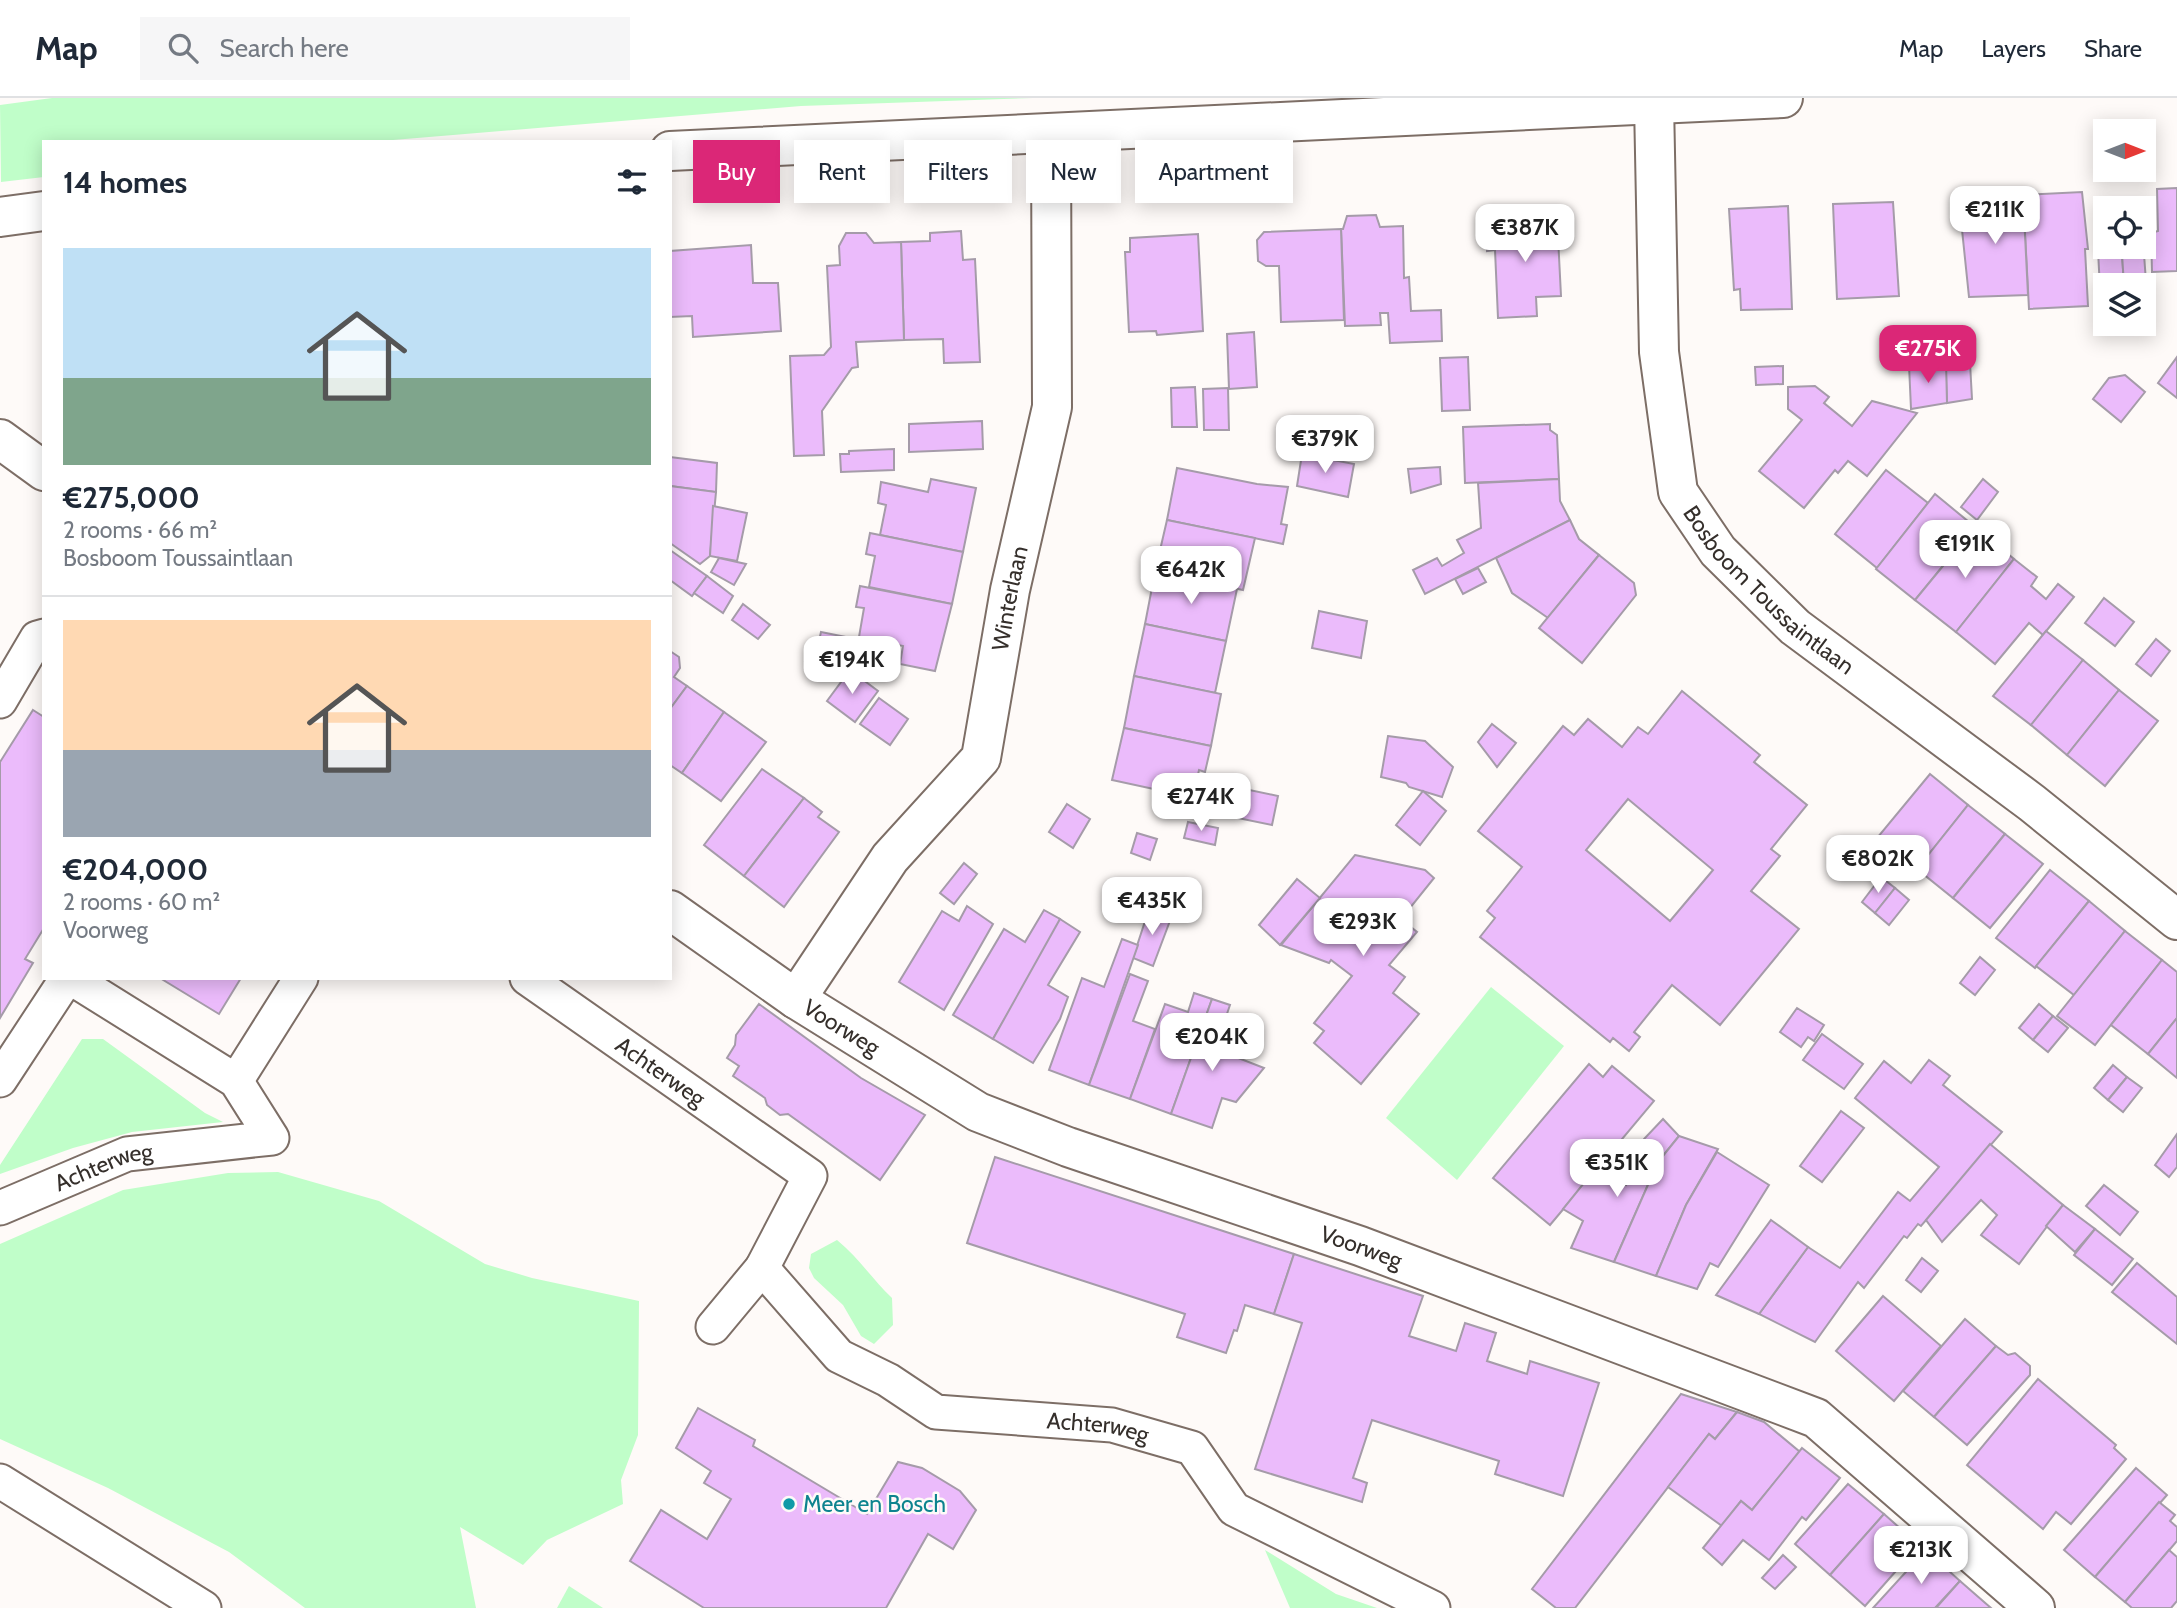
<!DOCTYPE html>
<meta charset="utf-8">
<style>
:root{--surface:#fff;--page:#f6f6f7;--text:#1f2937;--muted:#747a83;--line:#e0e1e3;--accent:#db2777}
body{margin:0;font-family:Cabin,sans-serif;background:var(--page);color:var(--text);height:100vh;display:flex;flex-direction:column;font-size:26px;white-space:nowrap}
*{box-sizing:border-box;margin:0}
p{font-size:23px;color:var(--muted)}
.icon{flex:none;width:38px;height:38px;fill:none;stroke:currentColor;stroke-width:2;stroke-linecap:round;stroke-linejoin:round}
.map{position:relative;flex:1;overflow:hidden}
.side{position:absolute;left:42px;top:42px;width:630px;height:840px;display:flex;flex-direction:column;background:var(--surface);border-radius:0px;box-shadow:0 4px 18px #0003}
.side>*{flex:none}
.guide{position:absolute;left:693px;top:42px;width:665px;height:63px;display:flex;gap:14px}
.needle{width:46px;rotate:90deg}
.tools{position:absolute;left:2093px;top:21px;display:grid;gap:14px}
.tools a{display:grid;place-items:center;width:63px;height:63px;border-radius:0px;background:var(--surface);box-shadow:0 4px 18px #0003;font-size:35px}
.price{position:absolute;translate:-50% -60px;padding:0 16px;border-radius:14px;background:#fff;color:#222;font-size:23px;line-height:46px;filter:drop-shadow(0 2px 4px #0008)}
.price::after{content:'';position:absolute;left:50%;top:42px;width:21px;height:16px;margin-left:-10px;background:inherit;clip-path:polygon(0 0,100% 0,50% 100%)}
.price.active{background:var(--accent);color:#fff}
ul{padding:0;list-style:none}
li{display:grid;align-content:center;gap:14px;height:371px;padding:0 21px}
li+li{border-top:2px solid var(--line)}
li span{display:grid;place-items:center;height:217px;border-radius:0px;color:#555}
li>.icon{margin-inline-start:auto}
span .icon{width:126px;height:126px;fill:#fffc;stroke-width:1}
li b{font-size:30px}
h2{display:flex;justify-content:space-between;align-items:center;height:84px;padding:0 21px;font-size:30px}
.chip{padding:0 24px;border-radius:0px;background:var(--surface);box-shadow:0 4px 18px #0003;font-size:24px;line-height:63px}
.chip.active{background:var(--accent);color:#fff}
header{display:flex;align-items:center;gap:42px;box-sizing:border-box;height:98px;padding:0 35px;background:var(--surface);border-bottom:2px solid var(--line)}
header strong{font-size:33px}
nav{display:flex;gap:38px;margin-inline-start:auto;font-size:24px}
.search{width:490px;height:63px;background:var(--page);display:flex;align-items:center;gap:18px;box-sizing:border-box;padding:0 24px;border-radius:0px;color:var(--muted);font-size:26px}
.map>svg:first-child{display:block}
.green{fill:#c0fec9}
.building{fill:#ebbbfb;stroke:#a59ba9;stroke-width:2;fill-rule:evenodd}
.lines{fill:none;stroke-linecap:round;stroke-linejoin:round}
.service-casing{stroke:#7d6e66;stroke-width:37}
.minor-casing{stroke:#7d6e66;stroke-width:42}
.tertiary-casing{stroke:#7d6e66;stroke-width:42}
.service{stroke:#fff;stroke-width:33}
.minor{stroke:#fff;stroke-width:38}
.tertiary{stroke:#fff;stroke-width:38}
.culture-dot{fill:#0f9aa8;stroke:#fefaf8;stroke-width:2.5}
.labels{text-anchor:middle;stroke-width:5;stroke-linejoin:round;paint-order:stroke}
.street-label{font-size:23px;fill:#352f2b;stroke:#fefaf8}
.culture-label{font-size:23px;fill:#0d838f;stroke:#fefaf8;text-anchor:start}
</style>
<header>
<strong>Map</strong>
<div class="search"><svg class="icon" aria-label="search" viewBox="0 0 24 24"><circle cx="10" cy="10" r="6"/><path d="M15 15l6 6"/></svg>Search here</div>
<nav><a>Map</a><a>Layers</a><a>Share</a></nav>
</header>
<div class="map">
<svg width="2177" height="1510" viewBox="0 0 2177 1510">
<rect width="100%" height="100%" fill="#fefaf8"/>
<!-- green -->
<g class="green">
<path d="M52 0H1033L801 8 369 44H44V79L1 84 0 7Z"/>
<path d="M1491 889 1564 948 1457 1082 1386 1020Z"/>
<path d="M82 941H103L205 1015 223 1024 132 1034 73 1050 0 1076V1067Z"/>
<path d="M278 1074 379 1103 485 1166 532 1180 639 1203 638 1337 621 1382 623 1406 547 1442 523 1467 460 1429 476 1510H305L229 1454 108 1390 0 1341V1146L123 1092 228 1075Z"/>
<path d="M837 1142C858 1159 872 1181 892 1200L893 1227 874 1246 861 1238 843 1207 814 1180 809 1170 811 1156Z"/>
<path d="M1265 1452 1336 1496 1377 1510H1290Z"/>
<path d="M569 1488 603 1510H557Z"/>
</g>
<!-- building -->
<g class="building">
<path d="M2177 90V173L2152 174 2151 135 2158 133 2157 91Z"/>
<path d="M2082 94 2088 151H2085L2088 208 2029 211 2023 97Z"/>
<path d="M2023 97 2028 197 1969 199 1961 122H1965L1964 99Z"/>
<path d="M1893 104 1899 198 1837 201 1833 106Z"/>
<path d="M1788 108 1792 211 1741 212 1740 191 1734 192 1729 111Z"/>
<path d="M1376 117 1380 129 1403 128 1404 180 1409 179 1411 213 1441 212 1442 243 1390 245 1388 215H1380L1381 227 1345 228 1341 131H1343L1347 118Z"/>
<path d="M1557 119 1561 198 1536 199 1537 218 1498 220 1495 152 1487 153 1486 125Z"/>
<path d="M1341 131 1344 222 1281 224 1279 168H1266L1258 163 1257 142 1264 134Z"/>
<path d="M961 133 963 162 975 161 980 264 944 265 943 241 904 242 901 144 930 143V135Z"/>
<path d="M846 135H866L874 145 901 144 904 242 856 244 858 269 852 270 822 313 824 357 794 358 790 258 824 257 831 249 827 168 840 167 839 148Z"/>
<path d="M1198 136 1203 233 1157 237 1156 233 1129 234 1125 154H1130V140Z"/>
<path d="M751 147 753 185H778L781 233 693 239 692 218 670 219V153Z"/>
<path d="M2098 152H2121L2122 156 2124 187H2105V210L2101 211Z"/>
<path d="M2122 156H2144L2147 198 2144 202V187H2124Z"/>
<path d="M1254 234 1257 289 1229 291 1227 236Z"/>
<path d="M1969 247 1972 301 1947 305 1945 249Z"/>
<path d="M1468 259 1470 312 1442 313 1440 260Z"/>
<path d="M2177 259V300L2158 285Z"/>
<path d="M1946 264 1947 305 1911 311 1909 267Z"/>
<path d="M1783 268V286L1756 287 1755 269Z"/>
<path d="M2125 277 2145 294 2121 324 2093 301 2109 280Z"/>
<path d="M1815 288 1829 299 1824 305 1852 328 1872 303 1917 315 1867 378 1848 363 1838 375 1835 372 1804 410 1759 373 1802 322 1788 311V289Z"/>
<path d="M1195 289 1197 329H1172L1171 290Z"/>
<path d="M1228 290 1229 332H1204L1203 291Z"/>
<path d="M982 323 983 351 909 354V326Z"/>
<path d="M1550 326V332L1557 337 1559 381 1465 385 1463 329Z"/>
<path d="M894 351V372L841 374 840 356H849V353Z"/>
<path d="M1302 356 1354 366 1348 399 1297 388Z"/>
<path d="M670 359 717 365 716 394 670 388Z"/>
<path d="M1440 369 1441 386 1411 395 1408 371Z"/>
<path d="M1177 370 1257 386 1288 389 1281 426 1287 427 1283 446 1167 422Z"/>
<path d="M1886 372 1928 405 1877 470 1835 436Z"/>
<path d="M931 381 976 390 963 454 880 437 886 407 878 405 881 384 928 394Z"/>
<path d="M1559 381 1560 403 1570 422 1425 496 1413 472 1437 460 1442 468 1464 455 1457 442 1481 430 1478 385Z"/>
<path d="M1983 381 1998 394 1977 422 1961 409Z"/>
<path d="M670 388 716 394 710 458 700 466 670 445Z"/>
<path d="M1935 396 1975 429 1915 502 1876 471Z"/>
<path d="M713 408 747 415 737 463 710 458Z"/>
<path d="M1167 422 1255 440 1243 492 1155 474Z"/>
<path d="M1570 422 1579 441 1599 457 1548 520 1512 495 1496 460Z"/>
<path d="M1975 429 2014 461 1956 534 1915 502Z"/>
<path d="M870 435 963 454 952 506 869 489 875 458 866 456Z"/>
<path d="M670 452 707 478 692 498 670 482Z"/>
<path d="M1599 457 1634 485 1636 497 1582 565 1539 530Z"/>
<path d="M719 460 746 466 734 487 711 474Z"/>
<path d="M2014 461 2037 479 2031 488 2046 501 2058 486 2074 499 2043 537 2029 525 1995 566 1956 534Z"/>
<path d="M1478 470 1486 484 1463 496 1455 481Z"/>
<path d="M1155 474 1237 491 1226 543 1145 526Z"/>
<path d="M707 478 733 498 723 515 694 495Z"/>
<path d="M860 488 952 506 935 573 900 566 903 548 859 539 864 510 856 509Z"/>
<path d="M2104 500 2134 524 2115 548 2085 525Z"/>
<path d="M743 506 770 527 758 541 732 522Z"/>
<path d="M1319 513 1367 523 1361 560 1312 550Z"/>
<path d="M1145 526 1226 543 1215 595 1134 578Z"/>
<path d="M2046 533 2083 562 2031 627 1993 598Z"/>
<path d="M821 534 851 540 846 564 838 559 837 562 818 547Z"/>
<path d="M2156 541 2170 553 2151 578 2136 566Z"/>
<path d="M816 545 838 564 826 579 805 563Z"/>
<path d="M670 553 679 559 680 570 674 579 687 588 670 611Z"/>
<path d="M2083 562 2119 592 2067 657 2031 627Z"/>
<path d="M850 572 878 593 855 624 827 603Z"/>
<path d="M1134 578 1221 596 1211 648 1124 630Z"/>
<path d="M687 588 724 614 682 675 670 667V611Z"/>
<path d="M2119 592 2158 623 2105 688 2067 657Z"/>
<path d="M1682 593 1760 657 1754 664 1807 707 1771 751 1780 758 1751 793 1799 831 1720 927 1672 887 1634 934 1640 939 1629 953 1613 940 1610 944 1480 839 1495 820 1487 813 1522 769 1478 733 1563 628 1574 637 1588 621 1622 649 1638 629 1648 636ZM1628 701 1713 772 1670 823 1586 752Z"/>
<path d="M879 600 908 621 890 647 860 626Z"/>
<path d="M33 612 44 619V830L25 861 33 865 0 920V664Z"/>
<path d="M724 614 766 644 721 703 682 675Z"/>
<path d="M1492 626 1516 645 1497 669 1478 644Z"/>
<path d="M1124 630 1211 648 1205 674 1199 672 1197 681 1278 698 1272 727 1160 704 1163 693 1112 682Z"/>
<path d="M1388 638 1425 643 1453 669 1442 699 1409 689 1406 685 1381 679Z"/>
<path d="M762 671 804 700 744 778 704 747Z"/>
<path d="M1930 676 1968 707 1917 771 1877 740Z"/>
<path d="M1423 693 1446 713 1420 747 1396 727Z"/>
<path d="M804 700 822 714 818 719 839 734 784 809 744 778Z"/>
<path d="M1067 706 1090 721 1073 750 1049 734Z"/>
<path d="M1968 707 2005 736 1953 800 1917 771Z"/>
<path d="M1188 724 1218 730 1215 747 1184 740Z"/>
<path d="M1137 735 1157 741 1150 762 1131 755Z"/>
<path d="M2005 736 2043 766 1990 830 1953 800Z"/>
<path d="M1355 757 1425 772 1434 780 1401 821 1417 834 1389 867 1405 879 1393 895 1419 916 1361 986 1314 945 1324 933 1314 925 1352 878 1331 862 1329 865 1281 847Z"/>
<path d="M964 765 977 776 954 806 940 795Z"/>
<path d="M2050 772 2089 803 2035 870 1996 840Z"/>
<path d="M1881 779 1895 790 1875 815 1862 804Z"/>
<path d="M1297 781 1320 800 1280 847 1259 827Z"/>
<path d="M1895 790 1909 802 1889 827 1875 815Z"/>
<path d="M2089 803 2125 833 2074 897 2036 868Z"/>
<path d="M967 808 993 826 944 912 899 884 942 813 959 823Z"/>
<path d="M1149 811 1171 820 1153 868 1133 860Z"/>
<path d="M1044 812 1060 821 1056 833 993 941 953 917 1004 831 1025 844Z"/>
<path d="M1060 821 1080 834 1048 887 1068 899 1060 921 1033 965 993 941Z"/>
<path d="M2125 833 2162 862 2095 947 2057 918Z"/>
<path d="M1122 841 1138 847 1089 987 1049 972 1082 880 1104 889Z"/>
<path d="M1980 859 1995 872 1975 897 1960 885Z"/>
<path d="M2162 862 2177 874V920L2148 956 2111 927Z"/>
<path d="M1130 876 1148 883 1133 923 1155 931 1130 1001 1089 987Z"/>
<path d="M160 880H241L219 916Z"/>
<path d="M1194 895 1212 901 1171 1016 1130 1001 1165 906 1188 914Z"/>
<path d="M1212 901 1230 907 1215 951 1264 970 1236 1004 1222 1000 1212 1030 1171 1016Z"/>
<path d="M759 906 861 980 925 1017 880 1082 788 1016 780 1017 767 1007 765 1000 733 978 739 968 727 960 735 947 736 937Z"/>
<path d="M2039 906 2053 918 2033 942 2019 930Z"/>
<path d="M1797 910 1824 927 1814 943 1808 939 1801 949 1780 934Z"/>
<path d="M2053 918 2068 930 2048 954 2033 942Z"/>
<path d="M2177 920V980L2148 956Z"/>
<path d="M1822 936 1863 966 1844 991 1803 962Z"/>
<path d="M1929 962 1950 978 1943 987 2002 1034 1921 1128 1918 1126 1907 1140 1904 1138 1864 1190 1858 1184 1815 1244 1759 1216 1808 1149 1840 1170 1898 1094 1910 1103 1939 1069 1855 1000 1884 963 1911 985Z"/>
<path d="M1589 966 1603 979 1612 968 1654 1003 1550 1127 1493 1080Z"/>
<path d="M2113 967 2127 979 2108 1002 2094 990Z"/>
<path d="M2127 979 2142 990 2123 1014 2108 1002Z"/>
<path d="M1841 1013 1864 1030 1822 1084 1800 1068Z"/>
<path d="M1663 1021 1679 1038 1658 1064 1614 1164 1571 1150 1583 1123 1563 1111 1592 1075 1601 1083 1603 1079 1626 1087 1644 1041Z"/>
<path d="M2177 1036V1069L2169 1079 2155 1067Z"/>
<path d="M1679 1038 1718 1051 1686 1107 1656 1178 1614 1164 1658 1064Z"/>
<path d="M1990 1046 2063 1107 2019 1166 1981 1137 1997 1117 1981 1102 1942 1144 1926 1122Z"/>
<path d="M1717 1054 1769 1087 1718 1169 1710 1165 1697 1191 1656 1178 1686 1107Z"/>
<path d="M995 1059 1294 1156 1274 1216 1245 1207 1237 1233 1234 1232 1226 1255 1177 1239 1185 1216 967 1145Z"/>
<path d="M2104 1087 2138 1114 2120 1137 2086 1108Z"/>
<path d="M2063 1107 2095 1131 2075 1154 2046 1128Z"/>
<path d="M1771 1122 1808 1149 1759 1216 1716 1197Z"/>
<path d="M2095 1131 2133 1161 2112 1187 2074 1157Z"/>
<path d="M1294 1156 1423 1198 1409 1238 1456 1253 1465 1225 1496 1235 1487 1263 1527 1276 1530 1263 1599 1285 1563 1398 1495 1376 1499 1363 1372 1322 1353 1380 1367 1385 1362 1404 1255 1371 1302 1225 1274 1216Z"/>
<path d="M1922 1160 1938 1173 1921 1194 1906 1182Z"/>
<path d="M2137 1165 2177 1199V1246L2112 1194Z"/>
<path d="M1883 1198 1941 1248 1894 1303 1836 1253Z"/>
<path d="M1965 1221 1996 1248 1934 1319 1903 1293Z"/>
<path d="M1996 1248 2008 1257 2015 1255 2030 1268V1277L1967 1347 1934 1319Z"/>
<path d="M2038 1281 2116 1347 2114 1350 2126 1361 2071 1426 2056 1414 2043 1431 1967 1367Z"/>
<path d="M1681 1296 1737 1314 1715 1341 1709 1336 1575 1510H1556L1532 1491Z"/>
<path d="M698 1310 755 1342 753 1348 867 1416 898 1364 922 1370 960 1393 976 1412 953 1451 928 1436 886 1510H704L630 1463 661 1412 707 1441 731 1401 704 1385 711 1373 676 1350Z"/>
<path d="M1737 1314 1764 1324 1800 1354 1752 1412 1741 1403 1722 1428 1668 1389 1709 1336 1715 1341Z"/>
<path d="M1802 1350 1840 1380 1806 1422 1802 1419 1769 1462 1743 1442 1722 1467 1703 1450 1741 1403 1752 1412Z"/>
<path d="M2136 1370 2167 1397 2095 1479 2064 1452Z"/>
<path d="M1848 1386 1884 1416 1830 1477 1795 1446Z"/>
<path d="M2159 1404 2175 1417 2170 1423 2177 1429V1443L2125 1504 2095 1479Z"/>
<path d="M1884 1416 1919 1447 1865 1508 1830 1477Z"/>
<path d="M1926 1452 1960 1483 1935 1510H1873Z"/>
<path d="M2169 1452 2177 1459V1503L2171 1510H2132L2125 1504Z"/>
<path d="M1783 1457 1796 1469 1775 1491 1762 1480Z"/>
<path d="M1960 1483 1991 1510H1936Z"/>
</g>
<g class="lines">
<!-- service casing -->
<g class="service-casing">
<g id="service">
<path d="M0 603 37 540 44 538"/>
<path id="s1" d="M527 880 810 1078 762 1170 713 1229"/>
<path d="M0 982 67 880"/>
<path d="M236 983 301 880"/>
<path id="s2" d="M0 1110 127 1056 272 1040 236 983 71 880"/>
<path id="s3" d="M762 1170 839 1258 888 1282 936 1314 1112 1327 1192 1350 1234 1411 1433 1510"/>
<path d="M0 1383 204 1510"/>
</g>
</g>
<!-- minor casing -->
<g class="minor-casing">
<g id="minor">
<path id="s4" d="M1654 5 1659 254 1678 394 1718 453 1795 529 2032 705 2177 822"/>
<path d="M0 341 44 373"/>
<path id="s5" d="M670 812 796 901 978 1014 1068 1049 1360 1148 1816 1320 2035 1510"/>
<path id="s6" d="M796 901 890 760 981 660 1010 492 1052 309 1051 36"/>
</g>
</g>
<!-- tertiary casing -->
<g class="tertiary-casing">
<g id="tertiary">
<path d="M670 53 1783 0"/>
<path d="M0 119 44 113"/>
</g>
</g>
<!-- service -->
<use href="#service" class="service"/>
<!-- minor -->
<use href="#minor" class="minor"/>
<!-- tertiary -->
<use href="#tertiary" class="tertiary"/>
</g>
<!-- markers -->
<circle class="culture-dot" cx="789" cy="1406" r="7"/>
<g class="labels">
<!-- street labels -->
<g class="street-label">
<text dy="8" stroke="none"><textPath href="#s4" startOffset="525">Bosboom Toussaintlaan</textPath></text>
<text dy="8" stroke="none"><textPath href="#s6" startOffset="467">Winterlaan</textPath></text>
<text dy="8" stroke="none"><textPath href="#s5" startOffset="208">Voorweg</textPath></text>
<text dy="8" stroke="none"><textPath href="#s1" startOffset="163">Achterweg</textPath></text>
<text dy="8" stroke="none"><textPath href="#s2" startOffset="112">Achterweg</textPath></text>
<text dy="8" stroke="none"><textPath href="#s5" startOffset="775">Voorweg</textPath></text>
<text dy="8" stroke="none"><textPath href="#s3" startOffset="392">Achterweg</textPath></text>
</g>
<!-- culture labels -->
<g class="culture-label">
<text x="803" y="1414">Meer en Bosch</text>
</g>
</g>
</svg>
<div class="tools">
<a><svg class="needle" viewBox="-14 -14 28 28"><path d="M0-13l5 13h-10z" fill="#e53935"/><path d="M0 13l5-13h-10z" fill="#747a83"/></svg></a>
<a><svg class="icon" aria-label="locate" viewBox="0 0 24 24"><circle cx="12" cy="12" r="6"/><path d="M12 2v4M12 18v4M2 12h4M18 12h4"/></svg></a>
<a><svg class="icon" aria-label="layers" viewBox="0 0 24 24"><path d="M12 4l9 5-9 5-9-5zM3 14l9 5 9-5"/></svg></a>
</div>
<b class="price" style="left:1995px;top:148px">€211K</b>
<b class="price" style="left:1525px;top:166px">€387K</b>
<b class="price active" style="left:1928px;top:287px">€275K</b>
<b class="price" style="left:1325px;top:377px">€379K</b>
<b class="price" style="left:1965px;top:482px">€191K</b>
<b class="price" style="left:1191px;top:508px">€642K</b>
<b class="price" style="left:852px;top:598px">€194K</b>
<b class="price" style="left:1201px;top:735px">€274K</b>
<b class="price" style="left:1878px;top:797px">€802K</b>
<b class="price" style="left:1152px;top:839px">€435K</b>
<b class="price" style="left:1363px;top:860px">€293K</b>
<b class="price" style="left:1212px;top:975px">€204K</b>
<b class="price" style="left:1617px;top:1101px">€351K</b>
<b class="price" style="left:1921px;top:1488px">€213K</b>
<div class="guide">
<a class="chip active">Buy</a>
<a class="chip">Rent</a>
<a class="chip">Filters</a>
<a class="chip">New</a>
<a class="chip">Apartment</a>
</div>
<section class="side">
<h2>14 homes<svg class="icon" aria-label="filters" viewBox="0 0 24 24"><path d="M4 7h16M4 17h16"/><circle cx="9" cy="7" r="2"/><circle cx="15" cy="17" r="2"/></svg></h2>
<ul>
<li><span style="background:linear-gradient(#bfe0f5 60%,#7fa58c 0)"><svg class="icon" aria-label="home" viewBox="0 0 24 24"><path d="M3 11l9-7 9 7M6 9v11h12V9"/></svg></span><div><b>€275,000</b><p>2 rooms · 66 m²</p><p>Bosboom Toussaintlaan</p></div></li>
<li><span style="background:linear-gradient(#ffd9b3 60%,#9aa5b1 0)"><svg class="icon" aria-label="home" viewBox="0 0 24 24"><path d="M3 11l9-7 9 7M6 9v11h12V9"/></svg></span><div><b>€204,000</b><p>2 rooms · 60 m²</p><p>Voorweg</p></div></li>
</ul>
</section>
</div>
